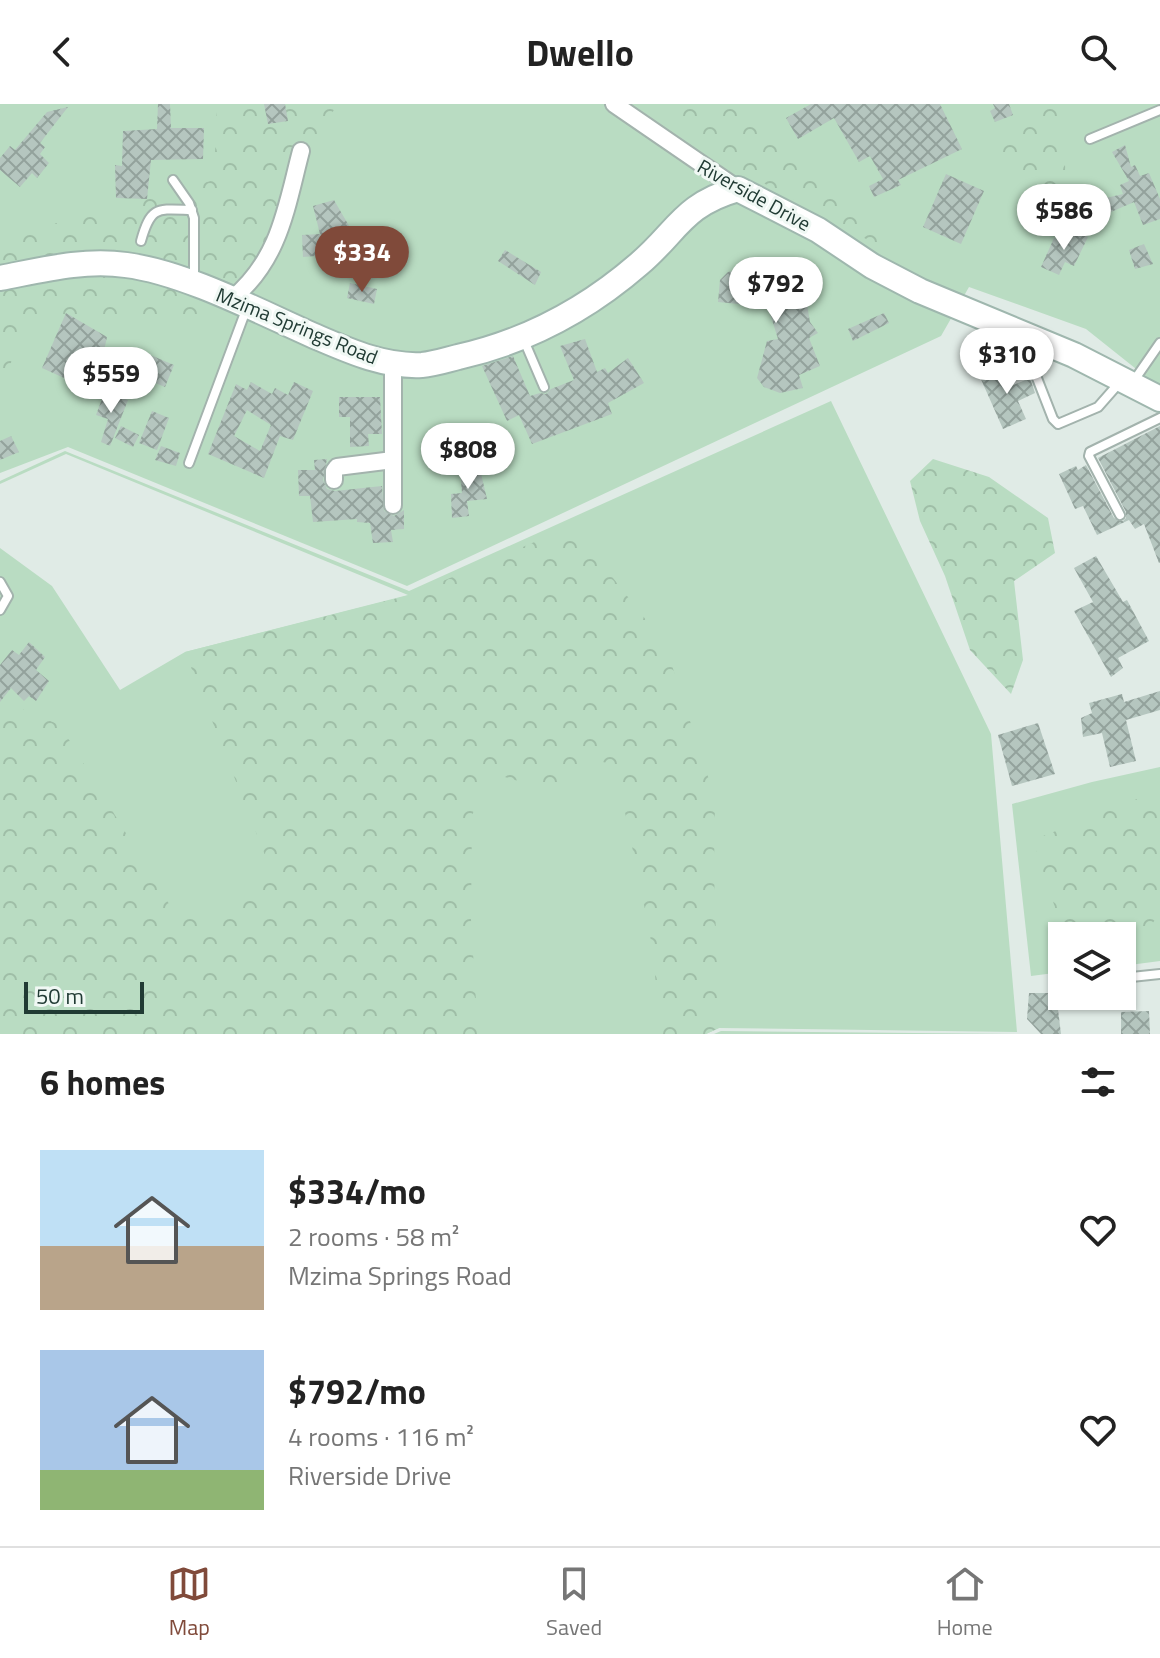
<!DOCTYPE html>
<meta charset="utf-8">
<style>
:root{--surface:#fff;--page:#f2f2f2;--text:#222;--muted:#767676;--line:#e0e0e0;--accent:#804a3a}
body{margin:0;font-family:"Titillium Web",sans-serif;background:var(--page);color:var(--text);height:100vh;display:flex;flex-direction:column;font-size:30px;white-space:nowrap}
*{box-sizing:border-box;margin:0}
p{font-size:26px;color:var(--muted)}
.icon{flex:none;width:44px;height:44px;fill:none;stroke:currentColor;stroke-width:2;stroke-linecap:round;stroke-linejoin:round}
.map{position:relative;height:930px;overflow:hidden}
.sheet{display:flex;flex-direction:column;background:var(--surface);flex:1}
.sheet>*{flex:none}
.buttons{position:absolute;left:1048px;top:818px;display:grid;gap:16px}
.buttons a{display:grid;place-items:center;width:88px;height:88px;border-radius:0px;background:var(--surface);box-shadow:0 2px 6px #0004;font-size:40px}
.scale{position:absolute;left:24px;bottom:20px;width:120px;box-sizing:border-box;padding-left:8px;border:4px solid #213b34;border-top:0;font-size:22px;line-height:28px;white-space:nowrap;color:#213b34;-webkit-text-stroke:6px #f0f8f4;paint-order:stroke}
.price{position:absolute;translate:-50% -68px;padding:0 18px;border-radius:28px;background:#fff;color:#222;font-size:26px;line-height:52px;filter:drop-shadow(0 2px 4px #0008)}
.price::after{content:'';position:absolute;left:50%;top:48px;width:24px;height:18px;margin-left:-12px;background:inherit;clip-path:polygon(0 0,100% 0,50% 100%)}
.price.active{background:var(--accent);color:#fff}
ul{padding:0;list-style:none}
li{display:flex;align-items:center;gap:24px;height:200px;padding:0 40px}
li span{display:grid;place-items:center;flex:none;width:224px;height:160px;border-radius:0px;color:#555}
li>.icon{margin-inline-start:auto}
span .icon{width:96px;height:96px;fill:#fffc;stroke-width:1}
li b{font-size:34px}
h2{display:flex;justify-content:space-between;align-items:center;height:96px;padding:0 40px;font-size:34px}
header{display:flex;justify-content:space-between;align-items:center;height:104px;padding:0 40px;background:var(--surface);font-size:36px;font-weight:700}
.tab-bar{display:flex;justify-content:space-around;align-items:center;height:112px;border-top:2px solid var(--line);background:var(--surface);font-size:22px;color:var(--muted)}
.tab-bar a{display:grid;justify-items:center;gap:4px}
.tab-bar .active{color:var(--accent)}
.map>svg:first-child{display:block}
.green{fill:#b9dcc2}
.forest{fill:url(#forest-crowns)}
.building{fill:url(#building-cross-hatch);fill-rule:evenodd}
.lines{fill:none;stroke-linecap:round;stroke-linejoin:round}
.lane-casing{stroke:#a3b3ad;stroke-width:12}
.street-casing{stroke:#a3b3ad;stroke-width:20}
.secondary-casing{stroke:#9fb7ae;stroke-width:28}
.lane{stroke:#fff;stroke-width:8}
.street{stroke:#fff;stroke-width:16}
.secondary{stroke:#fff;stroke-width:24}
.labels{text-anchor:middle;stroke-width:6;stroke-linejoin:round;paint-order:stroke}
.street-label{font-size:20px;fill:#213b34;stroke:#f0f8f4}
</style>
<header><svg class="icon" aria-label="back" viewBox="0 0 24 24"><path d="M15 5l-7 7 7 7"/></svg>Dwello<svg class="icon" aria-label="search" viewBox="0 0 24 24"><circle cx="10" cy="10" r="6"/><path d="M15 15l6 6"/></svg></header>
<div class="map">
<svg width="1160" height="930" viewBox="0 0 1160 930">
<defs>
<pattern id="forest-crowns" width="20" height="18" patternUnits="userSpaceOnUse" patternTransform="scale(2)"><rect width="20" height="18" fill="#b9dcc2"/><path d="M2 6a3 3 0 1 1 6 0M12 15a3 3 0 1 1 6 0" fill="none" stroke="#9fbea7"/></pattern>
<pattern id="building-cross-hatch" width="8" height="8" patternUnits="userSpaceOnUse" patternTransform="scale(2)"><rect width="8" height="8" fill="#b5c6bf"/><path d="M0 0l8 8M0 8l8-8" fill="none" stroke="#93a29c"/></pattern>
</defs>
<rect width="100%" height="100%" fill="#e0ebe6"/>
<!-- green -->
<g class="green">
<path d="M0 0H1160V284L1086 225 969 183 941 232 407 482 68 343 0 369Z"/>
<path d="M831 297 991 630 1017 928 719 924 706 930H0V444L52 482 120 586 185 548 408 491 66 350 0 380V377L65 347 409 487Z"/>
<path d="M1160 663V857L1122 862V832H1062V868L1031 872 1012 700 1092 678Z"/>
<path d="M721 927 1015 930H714Z"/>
</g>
<!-- forest -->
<g class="forest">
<path d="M217 0H337L307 56 263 153 198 220 19 216 8 275H0V146L6 131 87 112 214 76Z"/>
<path d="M649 0H752L754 6 890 148 712 51Z"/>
<path d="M1038 0H1061L1067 92 989 56Z"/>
<path d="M933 355 989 373 1048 414 1055 449 1014 477 1023 556 1011 590 970 546 945 472 920 417 910 377Z"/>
<path d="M572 422 665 540 715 694 714 769 719 924 706 930H662L650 830 615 660 583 655 563 690 484 667 472 713 471 816 478 930H0V596L60 621 177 813 235 808 272 769 185 548 410 491Z"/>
<path d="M1160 686V808L1143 834 1061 822 1033 736Z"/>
</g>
<!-- building -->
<g class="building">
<path d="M158 0H170L171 24H204L203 55 151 56 147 95 116 94 115 61 122 62 123 27 157 25Z"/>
<path d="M264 0H285L288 17 268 20Z"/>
<path d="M811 0H940L962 45 898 76 901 81 874 93 869 82 883 75 870 52 859 58 834 14 798 35 786 14Z"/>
<path d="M993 0H1009L1013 11 995 18 990 7 995 4Z"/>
<path d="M68 3 40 39 45 43 40 50 49 59 37 74 32 69 20 83 0 66V54L10 42 15 46 47 8Z"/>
<path d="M1125 41 1131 63 1135 61 1140 72 1149 69 1160 95V115L1143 121 1134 98 1111 108 1106 94 1123 90 1120 81 1129 77 1112 48Z"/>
<path d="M946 70 984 87 961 140 923 123Z"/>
<path d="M334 96 359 139V147L349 169 330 167 328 151 303 153 302 131 320 130 313 102Z"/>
<path d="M1070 126 1088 133 1074 162 1065 158 1059 171 1041 163 1054 134 1064 138Z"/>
<path d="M1144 140 1153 160 1135 165 1129 146Z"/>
<path d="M505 146 541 168 535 181 498 157Z"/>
<path d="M743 165H760L795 181 805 189 810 218 818 229 809 234 820 262 799 271 803 284 780 289 764 283 757 274 767 237 778 235 768 203 718 198 720 176 728 168Z"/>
<path d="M350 179 377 185 374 200 347 194Z"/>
<path d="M66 209 107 233 95 288 42 264Z"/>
<path d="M884 209 889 219 853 237 848 225Z"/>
<path d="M585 235 597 268 605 264 608 269 628 254 644 279 608 299 612 310 532 340 519 311 507 317 482 262 513 252 530 292 540 289 546 290 551 285 574 276 560 242Z"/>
<path d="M143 248 174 261 165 283 133 270Z"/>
<path d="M1003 263 1011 282 1030 274 1035 289 1018 297 1026 315 1003 325 980 273Z"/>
<path d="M251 278 272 290 275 284 288 291 294 278 313 287 293 336 280 332 264 374 208 350 236 280 247 286ZM247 306 271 321 260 347 234 332Z"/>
<path d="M105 287 128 296 110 342 101 338 108 315 96 311Z"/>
<path d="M339 293H380L382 330H368L369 342 350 343V313H339Z"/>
<path d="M152 307 169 314 157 346 139 339Z"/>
<path d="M121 322 139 331 133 343 115 334Z"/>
<path d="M1160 322V459H1159L1144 420 1135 425 1129 416 1097 431 1083 402 1075 405 1059 370 1076 362 1078 366 1086 361 1114 414 1123 417 1126 414V408L1098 354Z"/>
<path d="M462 329 468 357 444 362 438 335Z"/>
<path d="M11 332 19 348 0 356V337Z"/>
<path d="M161 342 180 349 176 362 155 356Z"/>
<path d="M327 355 323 376 327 385 335 387 382 382 384 407 394 412 404 406V425L391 426 393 438 373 439 370 419 357 418V415L313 418 310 392H299L298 366H315L314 356Z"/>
<path d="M479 361 487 395 467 397 469 412 452 414 451 390 462 389 460 364Z"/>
<path d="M1096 452 1123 498 1127 496 1149 537 1118 554 1123 564 1111 573 1074 507 1093 498 1074 464Z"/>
<path d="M29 538 45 553 36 566 49 577 36 597 29 592 24 597 11 584 0 598V561L12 546 19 551Z"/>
<path d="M1160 587V606L1126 616 1136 657 1110 663 1102 629 1083 633 1081 614 1092 609 1089 599 1122 590 1124 598Z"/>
<path d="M1038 619 1055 670 1012 682 998 631Z"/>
<path d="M1029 889H1056L1061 930H1041L1027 915Z"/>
<path d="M1149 907 1150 930H1121V908Z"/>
</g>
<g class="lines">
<!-- lane casing -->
<g class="lane-casing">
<g id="lane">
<path d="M1090 35 1160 6"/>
<path d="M173 76 189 99 194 114V176"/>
<path d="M141 137C151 101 158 105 192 106"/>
<path d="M523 234 544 283"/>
<path d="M1035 269 1053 315 1058 320 1098 303 1120 278"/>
<path d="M1133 278 1160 239"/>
<path d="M189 359 246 206"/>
<path d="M1120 411 1089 352 1090 348 1160 314"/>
<path d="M0 478 8 492 0 506"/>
<path d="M1122 874 1160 870"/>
<path d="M1061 880 1062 879"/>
</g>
</g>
<!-- street casing -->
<g class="street-casing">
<g id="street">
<path d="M614 0 738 85"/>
<path d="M232 195C280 155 286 104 301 47"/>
<path d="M393 259V401"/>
<path d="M334 376V367L337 363 393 356"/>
</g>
</g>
<!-- secondary casing -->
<g class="secondary-casing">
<path id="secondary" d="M0 174C42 166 83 155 126 161 183 168 258 207 312 231 347 246 383 263 422 261 434 260 446 256 458 253 525 238 586 206 639 160 678 127 682 101 738 85L818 126 872 162 920 187 1074 251 1160 295"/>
</g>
<!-- lane -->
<use href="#lane" class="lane"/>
<!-- street -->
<use href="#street" class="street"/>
<!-- secondary -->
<use href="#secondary" class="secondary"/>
</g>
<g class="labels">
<!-- street labels -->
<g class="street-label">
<text transform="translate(754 91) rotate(29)" y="7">Riverside Drive</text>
<text transform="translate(297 222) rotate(22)" y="7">Mzima Springs Road</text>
</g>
</g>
</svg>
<div class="buttons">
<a><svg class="icon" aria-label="layers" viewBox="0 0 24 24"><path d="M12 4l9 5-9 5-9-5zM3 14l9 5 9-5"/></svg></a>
</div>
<div class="scale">50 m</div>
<b class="price" style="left:1064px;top:148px">$586</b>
<b class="price active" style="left:362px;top:190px">$334</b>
<b class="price" style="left:776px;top:221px">$792</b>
<b class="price" style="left:1007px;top:292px">$310</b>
<b class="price" style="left:111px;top:311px">$559</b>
<b class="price" style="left:468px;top:387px">$808</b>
</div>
<section class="sheet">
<h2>6 homes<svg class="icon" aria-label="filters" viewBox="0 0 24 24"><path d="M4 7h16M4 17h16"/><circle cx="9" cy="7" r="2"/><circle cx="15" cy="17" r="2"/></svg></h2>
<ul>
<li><span style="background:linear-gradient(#bfe0f5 60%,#b9a48a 0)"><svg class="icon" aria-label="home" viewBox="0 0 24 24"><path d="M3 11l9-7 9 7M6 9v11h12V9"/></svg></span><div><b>$334/mo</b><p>2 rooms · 58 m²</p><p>Mzima Springs Road</p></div><svg class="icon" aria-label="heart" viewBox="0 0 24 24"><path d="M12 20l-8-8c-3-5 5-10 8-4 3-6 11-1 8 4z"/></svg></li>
<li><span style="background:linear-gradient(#a9c7e8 75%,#8fb573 0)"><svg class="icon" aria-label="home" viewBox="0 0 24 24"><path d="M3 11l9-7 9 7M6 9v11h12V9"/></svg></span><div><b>$792/mo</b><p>4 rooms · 116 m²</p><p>Riverside Drive</p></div><svg class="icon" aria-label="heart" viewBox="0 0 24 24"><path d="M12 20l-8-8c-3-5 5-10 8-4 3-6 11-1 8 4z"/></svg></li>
</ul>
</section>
<nav class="tab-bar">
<a class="active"><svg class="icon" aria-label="map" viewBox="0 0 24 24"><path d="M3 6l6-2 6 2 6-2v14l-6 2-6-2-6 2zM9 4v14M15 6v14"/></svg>Map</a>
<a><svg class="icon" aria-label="saved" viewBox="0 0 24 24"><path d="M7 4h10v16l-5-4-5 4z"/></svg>Saved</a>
<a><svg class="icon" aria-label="home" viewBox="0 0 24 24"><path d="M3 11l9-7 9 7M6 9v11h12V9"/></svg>Home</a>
</nav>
